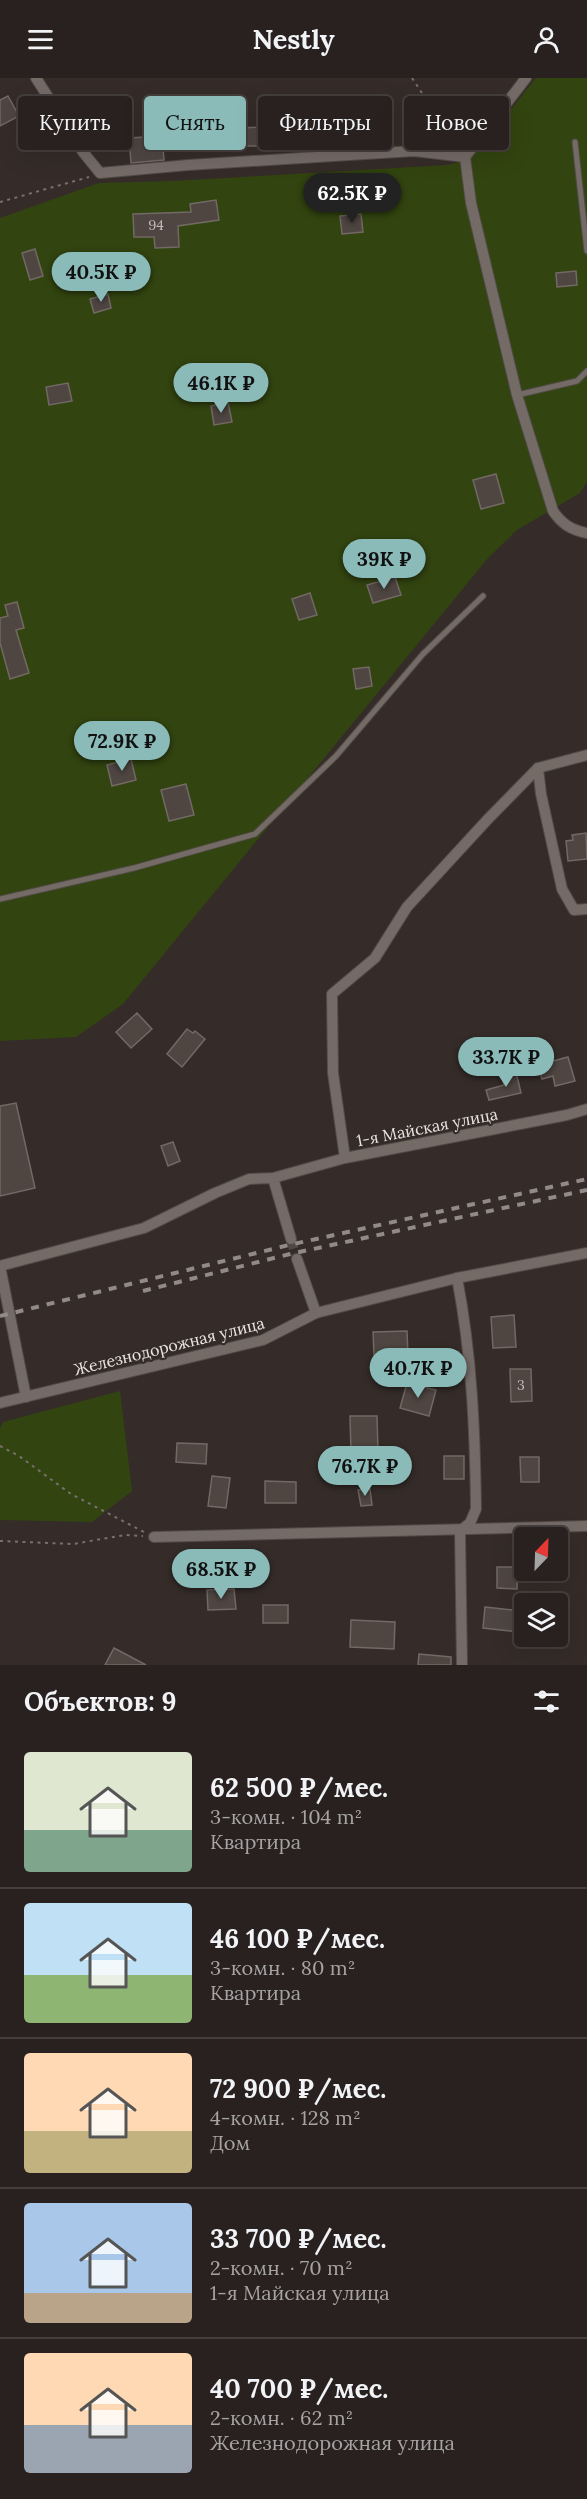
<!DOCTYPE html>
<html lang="ru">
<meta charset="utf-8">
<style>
:root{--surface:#28211f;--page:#342e2c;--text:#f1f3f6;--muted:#a5a3a4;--line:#443e3d;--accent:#8bbbb9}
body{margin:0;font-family:Lora,serif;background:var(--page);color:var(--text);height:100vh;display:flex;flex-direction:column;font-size:22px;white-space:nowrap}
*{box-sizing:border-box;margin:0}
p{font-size:20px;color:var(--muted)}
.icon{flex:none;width:33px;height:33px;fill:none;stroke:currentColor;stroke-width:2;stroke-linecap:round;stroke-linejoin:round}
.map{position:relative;height:1587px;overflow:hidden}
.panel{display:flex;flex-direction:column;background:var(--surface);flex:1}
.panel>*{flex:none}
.hud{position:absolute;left:18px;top:18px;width:552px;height:54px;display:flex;gap:12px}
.needle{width:39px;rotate:23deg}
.tools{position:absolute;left:514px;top:1449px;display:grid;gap:12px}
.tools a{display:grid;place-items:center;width:54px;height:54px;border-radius:6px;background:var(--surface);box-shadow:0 6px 24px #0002,0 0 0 2px var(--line);font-size:30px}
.price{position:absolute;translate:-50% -51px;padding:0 14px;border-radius:21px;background:var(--accent);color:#111;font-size:20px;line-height:39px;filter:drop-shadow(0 2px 3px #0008)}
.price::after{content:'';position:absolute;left:50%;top:36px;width:18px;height:14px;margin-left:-9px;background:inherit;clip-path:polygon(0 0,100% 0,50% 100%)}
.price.on{background:#222;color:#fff}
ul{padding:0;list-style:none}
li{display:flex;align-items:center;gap:18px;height:150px;padding:0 24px}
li+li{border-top:2px solid var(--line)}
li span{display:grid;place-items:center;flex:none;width:168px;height:120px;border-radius:6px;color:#555}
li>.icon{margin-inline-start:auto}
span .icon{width:72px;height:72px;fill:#fffc;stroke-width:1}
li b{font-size:26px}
h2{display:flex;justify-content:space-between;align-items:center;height:72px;padding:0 24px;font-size:26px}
.chip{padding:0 21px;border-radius:6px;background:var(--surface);box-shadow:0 6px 24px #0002,0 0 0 2px var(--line);font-size:21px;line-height:54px}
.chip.on{background:var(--accent);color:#111}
header{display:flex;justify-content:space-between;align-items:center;height:78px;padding:0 24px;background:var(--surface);font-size:27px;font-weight:800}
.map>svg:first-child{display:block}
.green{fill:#324410}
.building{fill:#4f4642;stroke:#726864;stroke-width:1.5}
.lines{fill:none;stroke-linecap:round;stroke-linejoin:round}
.street-tunnel{stroke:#504845;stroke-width:10;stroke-dasharray:10 5;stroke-linecap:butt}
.lane-casing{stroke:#524b47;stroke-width:7}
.street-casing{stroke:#524b47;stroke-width:12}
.path{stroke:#78706e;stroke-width:2;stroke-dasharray:3 4.5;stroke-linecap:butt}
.lane{stroke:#746a66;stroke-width:5}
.street{stroke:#746a66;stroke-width:10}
.rail{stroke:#928a88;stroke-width:4;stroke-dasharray:8 8;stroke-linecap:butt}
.labels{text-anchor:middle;stroke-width:4.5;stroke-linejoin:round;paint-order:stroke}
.number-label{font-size:14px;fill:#c3bcba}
.street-label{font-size:16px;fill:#eae4e2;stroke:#352c29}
</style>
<header><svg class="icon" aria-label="menu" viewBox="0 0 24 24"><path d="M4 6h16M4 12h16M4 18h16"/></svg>Nestly<svg class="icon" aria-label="person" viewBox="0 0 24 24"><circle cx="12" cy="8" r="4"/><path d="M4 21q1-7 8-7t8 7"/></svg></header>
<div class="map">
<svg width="587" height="1587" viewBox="0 0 587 1587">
<rect width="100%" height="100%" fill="#352c29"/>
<!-- green -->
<g class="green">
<path d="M536 0H587V404L580 415 517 452 488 480 123 926 76 959 0 963V140L99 105 173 103 447 87 471 81Z"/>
<path d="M120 1313 132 1413 92 1444 0 1442V1350L3 1344Z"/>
</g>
<!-- building -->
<g class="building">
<path d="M8 18 19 38 0 48V22Z"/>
<path d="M342 22H362L361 38H342Z"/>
<path d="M107 25 118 45 101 54 91 34Z"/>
<path d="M264 49V68H242V50Z"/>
<path d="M162 58 164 82 131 85 129 60Z"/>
<path d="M216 122 219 142 178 148 179 169 155 170 154 159H134L133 136 191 134 190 126Z"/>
<path d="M361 136 363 154 342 156 340 138Z"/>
<path d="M35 171 43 198 30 202 22 175Z"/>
<path d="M576 193 577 207 557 209 556 195Z"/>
<path d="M108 216 111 230 94 235 90 221Z"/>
<path d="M68 305 72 323 49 327 46 309Z"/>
<path d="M228 324 232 344 214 347 211 328Z"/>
<path d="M496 396 504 425 481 431 473 402Z"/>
<path d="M395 499 401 517 373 525 367 507Z"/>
<path d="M310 515 317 537 299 542 292 521Z"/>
<path d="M17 524 24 550 16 552 29 595 10 601 0 565V540L8 538 5 527Z"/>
<path d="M369 589 372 608 356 611 353 591Z"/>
<path d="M131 681 136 702 112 708 107 687Z"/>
<path d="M186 706 194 737 169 743 161 712Z"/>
<path d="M586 755 587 781 568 783 566 763 573 762 572 757Z"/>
<path d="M137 935 152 951 131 970 116 954Z"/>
<path d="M187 951 193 955 195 953 205 961 182 989 167 976Z"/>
<path d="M568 979 575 1003 555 1008 553 998 542 1001 538 987Z"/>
<path d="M516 994 521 1015 489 1022 486 1012 504 1007 502 998Z"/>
<path d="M16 1025 35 1110 0 1118V1028Z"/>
<path d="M173 1064 180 1083 168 1088 161 1068Z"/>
<path d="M514 1237 516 1269 493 1270 491 1239Z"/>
<path d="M407 1253 408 1277H374L373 1254Z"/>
<path d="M457 1276 458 1297 439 1299 437 1278Z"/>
<path d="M510 1291H531L532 1323 511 1324Z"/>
<path d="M407 1305 436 1312 429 1338 400 1330Z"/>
<path d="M350 1338H377L378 1373 351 1374Z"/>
<path d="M177 1365 207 1366 206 1386 176 1384Z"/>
<rect x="444" y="1378" width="20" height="23"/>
<path d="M520 1379H539V1404H521Z"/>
<path d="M212 1398 230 1400 226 1430 208 1428Z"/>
<path d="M265 1403 296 1404V1425H265Z"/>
<path d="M370 1411 372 1427 361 1428 358 1412Z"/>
<path d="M497 1489H518L517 1511 497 1510Z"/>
<path d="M234 1511 236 1531 208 1532 207 1512Z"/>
<rect x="263" y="1527" width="25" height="18"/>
<path d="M485 1529 521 1533 519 1554 483 1550Z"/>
<path d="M351 1542 395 1544 394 1571 350 1569Z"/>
<path d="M114 1570 146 1587H105Z"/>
<path d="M419 1576 451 1579V1587H418Z"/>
</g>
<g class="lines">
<!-- street-tunnel -->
<path class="street-tunnel" d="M291 1161 297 1181"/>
<!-- lane casing -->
<g class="lane-casing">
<g id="lane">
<path d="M575 64 587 173"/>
<path d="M517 317 577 303 587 293"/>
<path d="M0 821 134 790 255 756 336 678 423 576 483 518"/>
</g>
</g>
<!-- street casing -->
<g class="street-casing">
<g id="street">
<path d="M36 0 83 74 100 95 188 87 414 73 465 79 471 125 517 317 553 433C562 446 571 452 587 455"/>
<path d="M465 79 526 0"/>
<path d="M538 690 541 716 562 811 574 832 587 831"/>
<path d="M345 1080 333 995 332 916 375 880 407 829 488 741 538 690 587 677"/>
<path d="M273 1100 291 1161"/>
<path d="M297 1181 316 1235"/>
<path d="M0 1188 144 1150 215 1115 249 1101 273 1100 345 1080 567 1037 587 1031"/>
<path d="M0 1188 26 1319"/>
<path d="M457 1200C472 1277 475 1353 476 1431L470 1445 460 1453 462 1587"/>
<path d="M0 1325 263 1262 316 1235 457 1200 587 1175"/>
<path d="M154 1459 587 1448"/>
</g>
</g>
<!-- path -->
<g class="path">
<path d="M412 0 455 65"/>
<path d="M0 124 89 99"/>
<path d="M0 1368 19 1378 71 1416 144 1454"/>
<path d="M0 1463 73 1466 125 1457 143 1458"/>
</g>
<!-- lane -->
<use href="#lane" class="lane"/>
<!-- street -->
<use href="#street" class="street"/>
<!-- rail -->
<g class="rail">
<path d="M143 1213 290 1176 587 1112"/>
<path d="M0 1238 289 1167 587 1101"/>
</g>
</g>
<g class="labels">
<!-- number labels -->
<g class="number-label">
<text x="156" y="152">94</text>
<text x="521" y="1312">3</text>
</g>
<!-- street labels -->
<g class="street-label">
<text transform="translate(427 1049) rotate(-11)" y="6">1-я Майская улица</text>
<text transform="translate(169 1268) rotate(-14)" y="6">Железнодорожная улица</text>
</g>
</g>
</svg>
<div class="tools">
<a><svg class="needle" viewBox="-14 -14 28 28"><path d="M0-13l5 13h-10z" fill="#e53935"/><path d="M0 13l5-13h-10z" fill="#a5a3a4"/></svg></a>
<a><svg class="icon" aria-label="layers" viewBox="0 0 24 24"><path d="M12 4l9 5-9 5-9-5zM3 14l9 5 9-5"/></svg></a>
</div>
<b class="price on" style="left:352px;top:146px">62.5K ₽</b>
<b class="price" style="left:101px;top:225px">40.5K ₽</b>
<b class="price" style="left:221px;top:336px">46.1K ₽</b>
<b class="price" style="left:384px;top:512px">39K ₽</b>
<b class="price" style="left:122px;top:694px">72.9K ₽</b>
<b class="price" style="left:506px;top:1010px">33.7K ₽</b>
<b class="price" style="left:418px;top:1321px">40.7K ₽</b>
<b class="price" style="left:365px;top:1419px">76.7K ₽</b>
<b class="price" style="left:221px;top:1522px">68.5K ₽</b>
<div class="hud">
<a class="chip">Купить</a>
<a class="chip on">Снять</a>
<a class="chip">Фильтры</a>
<a class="chip">Новое</a>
</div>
</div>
<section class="panel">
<h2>Объектов: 9<svg class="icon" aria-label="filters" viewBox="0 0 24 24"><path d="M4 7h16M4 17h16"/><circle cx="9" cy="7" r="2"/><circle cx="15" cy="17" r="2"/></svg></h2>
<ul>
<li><span style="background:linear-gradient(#dfe7d0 65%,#7fa58c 0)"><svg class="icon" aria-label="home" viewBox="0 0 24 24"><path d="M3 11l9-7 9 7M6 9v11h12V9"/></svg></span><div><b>62 500 ₽/мес.</b><p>3-комн. · 104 m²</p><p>Квартира</p></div></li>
<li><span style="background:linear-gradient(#bfe0f5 60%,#8fb573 0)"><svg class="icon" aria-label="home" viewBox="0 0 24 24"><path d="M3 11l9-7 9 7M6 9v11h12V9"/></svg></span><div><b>46 100 ₽/мес.</b><p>3-комн. · 80 m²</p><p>Квартира</p></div></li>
<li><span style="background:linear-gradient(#ffd9b3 65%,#c2b280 0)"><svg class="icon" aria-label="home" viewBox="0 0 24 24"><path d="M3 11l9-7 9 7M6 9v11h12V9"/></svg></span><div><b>72 900 ₽/мес.</b><p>4-комн. · 128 m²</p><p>Дом</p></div></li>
<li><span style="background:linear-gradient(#a9c7e8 75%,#b9a48a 0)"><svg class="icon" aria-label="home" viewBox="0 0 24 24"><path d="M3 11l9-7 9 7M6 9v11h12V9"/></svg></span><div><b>33 700 ₽/мес.</b><p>2-комн. · 70 m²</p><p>1-я Майская улица</p></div></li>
<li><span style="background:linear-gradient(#ffd9b3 60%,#9aa5b1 0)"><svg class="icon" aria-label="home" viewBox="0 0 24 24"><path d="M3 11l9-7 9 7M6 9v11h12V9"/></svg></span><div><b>40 700 ₽/мес.</b><p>2-комн. · 62 m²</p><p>Железнодорожная улица</p></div></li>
</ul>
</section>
